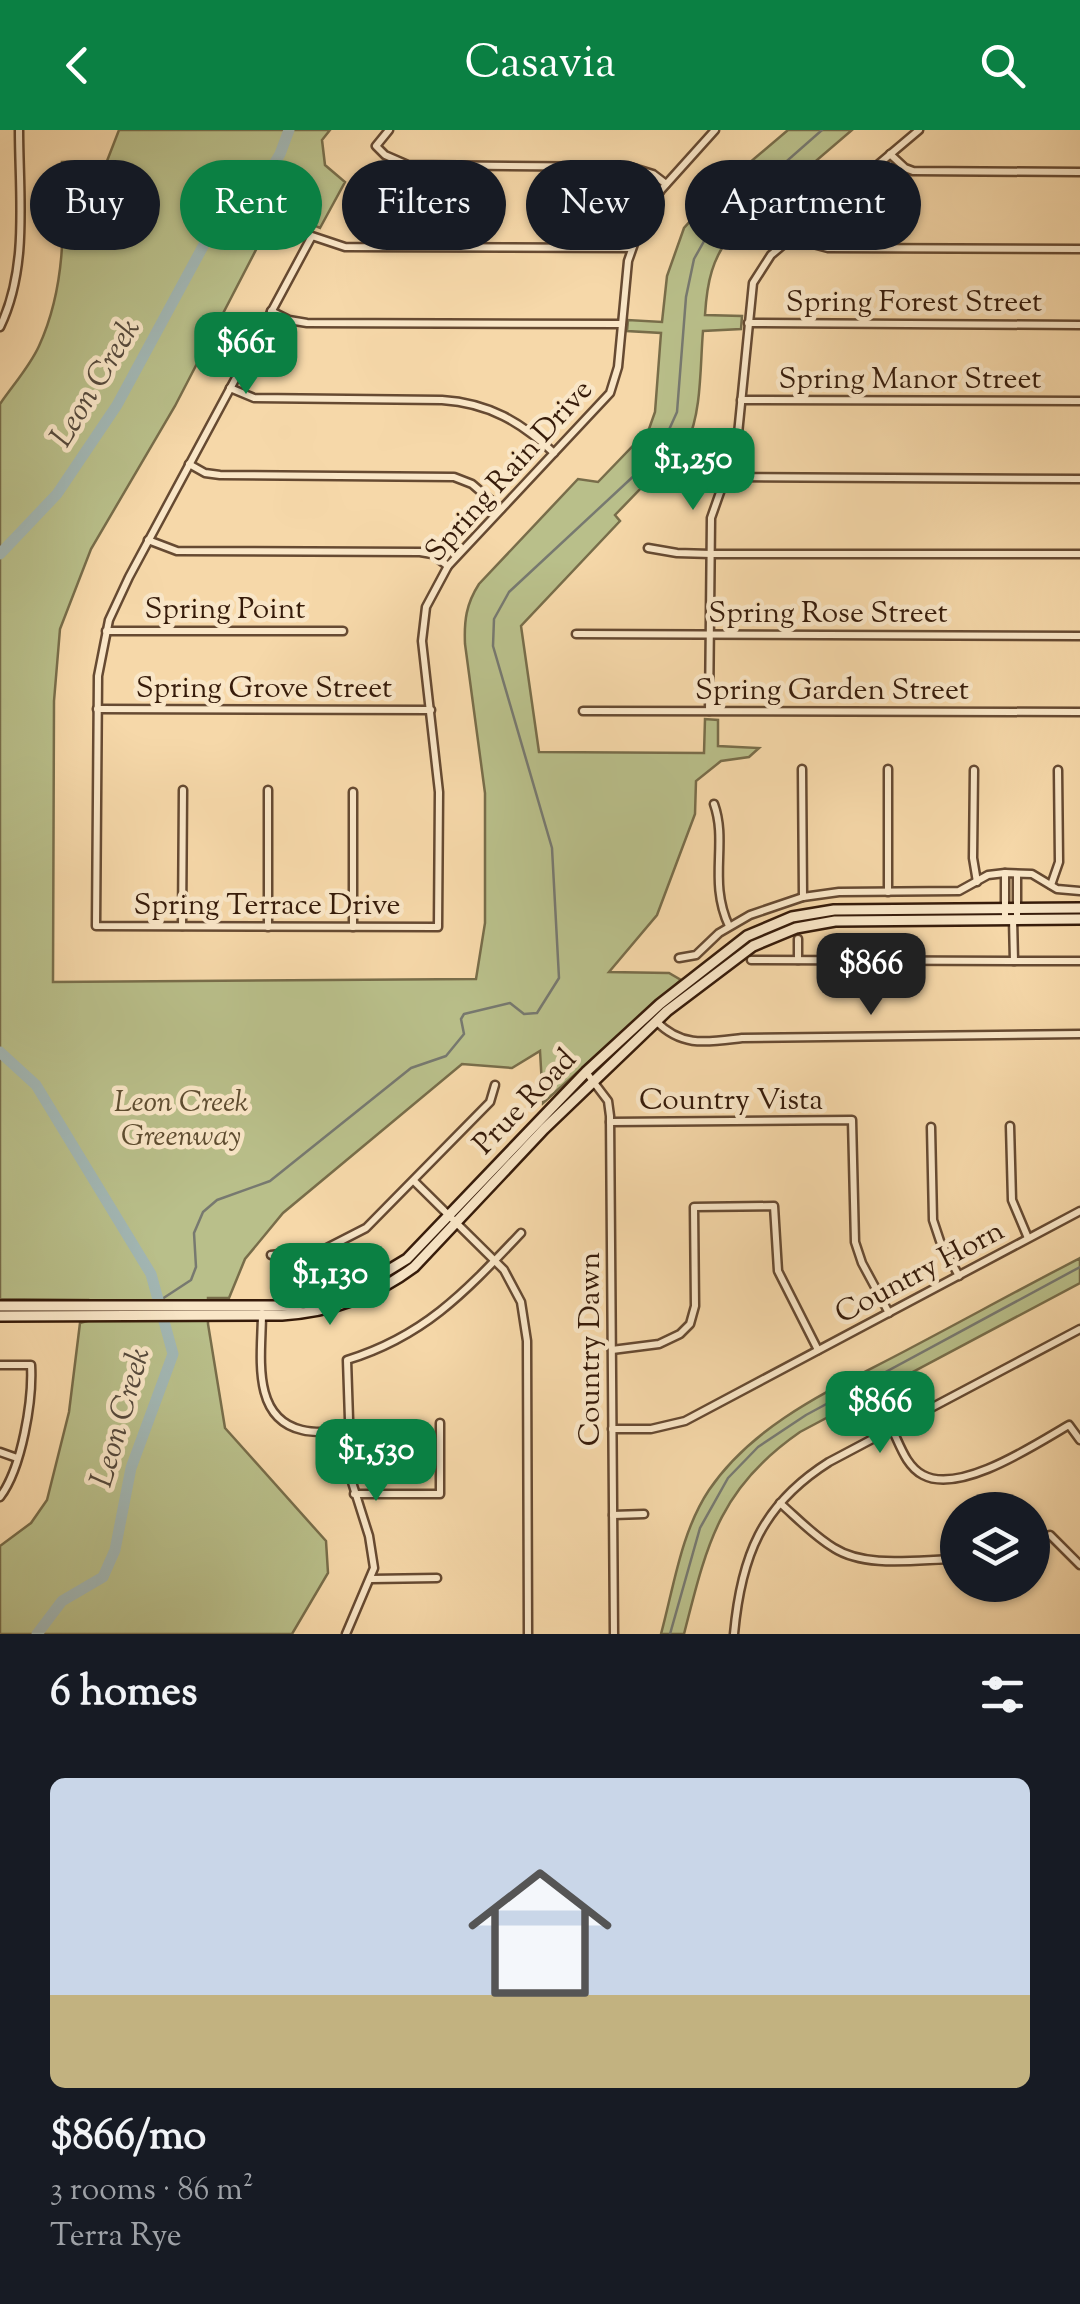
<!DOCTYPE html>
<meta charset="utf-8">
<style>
:root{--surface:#171b24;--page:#20242c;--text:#f1f3f6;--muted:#9ea1a6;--accent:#0b8043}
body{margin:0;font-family:"Sorts Mill Goudy",serif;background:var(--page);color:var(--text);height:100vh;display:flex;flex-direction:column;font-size:38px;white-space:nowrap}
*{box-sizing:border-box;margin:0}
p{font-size:32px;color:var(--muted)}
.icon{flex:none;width:55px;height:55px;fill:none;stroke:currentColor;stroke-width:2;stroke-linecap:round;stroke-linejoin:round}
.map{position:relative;height:1504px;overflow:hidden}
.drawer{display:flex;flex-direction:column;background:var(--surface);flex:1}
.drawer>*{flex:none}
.banner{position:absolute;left:30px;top:30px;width:1020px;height:90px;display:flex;gap:20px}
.buttons{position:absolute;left:940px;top:1362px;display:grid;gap:20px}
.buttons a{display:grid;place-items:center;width:110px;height:110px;border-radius:50%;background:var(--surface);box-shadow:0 2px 8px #0004;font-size:50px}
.price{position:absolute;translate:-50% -85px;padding:0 22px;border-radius:20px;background:var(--accent);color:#fff;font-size:32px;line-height:65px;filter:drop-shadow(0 2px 5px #0008)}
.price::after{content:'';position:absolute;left:50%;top:60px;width:30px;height:22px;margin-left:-15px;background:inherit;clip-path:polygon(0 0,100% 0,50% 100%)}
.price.on{background:#222;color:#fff}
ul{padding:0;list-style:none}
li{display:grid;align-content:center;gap:20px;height:530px;padding:0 50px}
li span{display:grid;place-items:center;height:310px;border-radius:15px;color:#555}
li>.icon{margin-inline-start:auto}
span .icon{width:180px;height:180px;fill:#fffc;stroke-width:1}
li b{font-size:42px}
h2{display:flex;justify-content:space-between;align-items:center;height:120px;padding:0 50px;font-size:42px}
.pill{padding:0 35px;border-radius:45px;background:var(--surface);box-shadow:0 2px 8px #0004;font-size:35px;line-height:90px}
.pill.on{background:var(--accent);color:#fff}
header{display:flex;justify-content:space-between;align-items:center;height:130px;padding:0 50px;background:var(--accent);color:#fff;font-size:45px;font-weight:600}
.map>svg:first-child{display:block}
.green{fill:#b9bf8a;stroke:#786d4a;stroke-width:2.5}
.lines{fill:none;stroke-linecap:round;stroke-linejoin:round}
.stream{stroke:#777970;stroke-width:2.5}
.river{stroke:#a2b7b4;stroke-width:11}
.minor-casing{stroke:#664a32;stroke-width:11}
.secondary-casing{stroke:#361b0a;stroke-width:14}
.minor{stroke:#f9e6c7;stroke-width:6}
.secondary{stroke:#f9e6c7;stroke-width:9}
.labels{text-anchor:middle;stroke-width:9;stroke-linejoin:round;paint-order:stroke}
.street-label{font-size:30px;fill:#361b0a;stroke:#f9e6c7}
.park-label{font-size:30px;font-style:italic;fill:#5d4c30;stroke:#f9e6c7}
.water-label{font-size:32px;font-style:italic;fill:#564a3d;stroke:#f9e6c7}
</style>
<header><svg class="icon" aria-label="back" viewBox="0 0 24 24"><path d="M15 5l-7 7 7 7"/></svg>Casavia<svg class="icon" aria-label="search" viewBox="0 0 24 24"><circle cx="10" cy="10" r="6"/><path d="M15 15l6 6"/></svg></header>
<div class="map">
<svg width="1080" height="1504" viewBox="0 0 1080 1504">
<rect width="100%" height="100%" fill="#f6d8a9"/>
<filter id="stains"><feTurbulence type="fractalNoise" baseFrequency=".002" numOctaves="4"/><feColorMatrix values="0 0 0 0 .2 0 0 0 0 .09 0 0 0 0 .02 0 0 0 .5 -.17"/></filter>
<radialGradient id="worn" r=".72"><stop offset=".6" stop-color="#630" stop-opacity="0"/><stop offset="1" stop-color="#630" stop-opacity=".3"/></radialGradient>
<!-- green -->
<g class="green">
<path d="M119 0H330L322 10 325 35 345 52 320 98 311 94 306 103 273 87 175 276 91 419 60 499 54 571 53 852 476 849 485 793V663L465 514C464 491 466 474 479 454L578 349 598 352 649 299 655 282 661 203 627 201 628 190 662 192 667 146 684 98 722 56 788 0H852L733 102C712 128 707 152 705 185L742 186 741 199 703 201C700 236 702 281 687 313 679 330 664 343 651 357L646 353 615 385 620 391 521 496 539 622 704 623 705 589 718 590V616L759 618 749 627 721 631 696 651 695 684 657 785 609 842 669 843 681 850 543 973 540 921 512 938 462 934 283 1083 245 1129 229 1168H208V1194L225 1298 326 1411 328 1443 292 1504H0V1416L31 1393 47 1370 69 1282 80 1193 87 1191 88 1170 0 1169V274C13 255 30 236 39 216 66 157 64 95 62 32L107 31Z"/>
<path d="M1080 1128V1153L800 1302C719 1358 707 1414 684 1504H661C674 1456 681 1402 709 1360 755 1292 835 1258 905 1221 964 1190 1022 1158 1080 1128Z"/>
</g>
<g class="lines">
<!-- stream -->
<g class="stream">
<path d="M159 1171 191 1150 196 1137 194 1103 203 1082 217 1070 270 1051 411 938 446 926 464 904 461 889 464 884 510 873 524 884 537 883 559 848 552 718 493 516 494 489 509 462 638 342 663 313 677 282 686 167 694 129 712 97 822 0"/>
<path d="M670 1504 700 1398 728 1348 758 1317 806 1285 1080 1137"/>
</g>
<!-- river -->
<g class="river">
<path d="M0 424 57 364 117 275 207 109 259 59 280 24 289 0"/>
<path d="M0 922 36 955 151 1144 173 1224 131 1338 115 1420 103 1447 62 1471 37 1504"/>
</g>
<!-- minor casing -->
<g class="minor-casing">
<g id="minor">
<path d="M389 0 376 16 385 25 408 35 630 37 653 44 666 54"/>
<path d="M890 24 905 38 913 41 1080 42"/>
<path d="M800 101 813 114 828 118 1080 119"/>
<path d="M632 118 345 117 312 106 129 447 109 490 98 546 96 796 438 797 439 662 422 511 426 477 448 436 610 263 618 237 628 131 641 94 661 60 715 0"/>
<path d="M271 181 289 190 307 193 622 194"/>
<path d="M748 193 1080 195"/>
<path d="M0 197C29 137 19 65 19 0"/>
<path d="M230 258 254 268 442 270C489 273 521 292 554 323"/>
<path d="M741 270 1080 271"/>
<path d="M189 334 205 343 220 345 454 347 472 354 501 379"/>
<path d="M728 344 738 347 1080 349"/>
<path d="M148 410 177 421 420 422 432 424 448 436"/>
<path d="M648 418 677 423 711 424H1080"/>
<path d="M106 501H343"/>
<path d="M576 504 1080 506"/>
<path d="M97 579 431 580"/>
<path d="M583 581 1080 582"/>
<path d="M709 581 711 388 737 314 753 153 771 125 919 0"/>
<path d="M802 639 803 767"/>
<path d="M888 639V762"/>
<path d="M974 640 973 728 977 752"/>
<path d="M714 674C728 713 708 751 729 796"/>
<path d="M1005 743V789"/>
<path d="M1017 744V789"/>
<path d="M1051 755 1059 732 1058 640"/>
<path d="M1013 789 1014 831H1080"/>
<path d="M182 796 183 660"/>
<path d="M268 797V660"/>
<path d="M353 797V662"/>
<path d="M798 809V830"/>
<path d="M679 828 696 825 719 803 750 785 803 767 839 762 959 761 988 745 1005 743 1032 744 1057 759 1080 761"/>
<path d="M751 830 1014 831"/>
<path d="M656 891C682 918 708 912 742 908L1080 904"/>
<path d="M586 942 608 971 610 986 614 1504"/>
<path d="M610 992 852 990 855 1112 862 1133 889 1183"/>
<path d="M1010 996 1012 1070 1028 1108"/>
<path d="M931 997 933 1090 940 1111 959 1146"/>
<path d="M414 1051 504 1140 521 1172 527 1211 528 1504"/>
<path d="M271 1125 325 1119 366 1098 490 972 495 955"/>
<path d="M262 1183C262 1223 250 1288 302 1300 317 1304 334 1301 349 1301"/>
<path d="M612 1220 659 1214 680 1204 690 1194 695 1176 694 1077 774 1076 778 1141 818 1220"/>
<path d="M0 1235H31C33 1270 22 1338 0 1367"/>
<path d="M612 1299H651L685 1291 1080 1081"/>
<path d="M892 1299C900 1315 906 1336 923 1345 960 1365 1036 1314 1069 1295L1080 1310"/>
<path d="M0 1322 17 1328"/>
<path d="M354 1364H440V1293"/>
<path d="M780 1373C797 1388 814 1406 834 1418 867 1439 920 1429 958 1429"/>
<path d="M613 1385 644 1384"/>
<path d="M1032 1411 1050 1405 1080 1435"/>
<path d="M371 1449 437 1448"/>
<path d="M346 1504 374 1438 369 1406 351 1349 347 1230C425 1206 466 1161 521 1103"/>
<path d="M734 1504C741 1427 761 1375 829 1332L1080 1199"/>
</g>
</g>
<!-- secondary casing -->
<g class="secondary-casing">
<g id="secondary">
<path d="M0 1176H295L354 1161 407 1129 586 942 660 874 747 806 792 787 834 780 1080 778"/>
<path d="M0 1186 282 1185C332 1182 374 1167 414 1137L544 999 667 881 753 816 796 798 835 791 1080 789"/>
</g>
</g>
<!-- minor -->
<use href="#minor" class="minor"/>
<!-- secondary -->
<use href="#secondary" class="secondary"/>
</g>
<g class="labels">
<!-- street labels -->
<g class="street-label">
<text x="914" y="181">Spring Forest Street</text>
<text x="910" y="258">Spring Manor Street</text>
<text transform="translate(508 340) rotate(-48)" y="10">Spring Rain Drive</text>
<text x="225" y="488">Spring Point</text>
<text x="828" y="492">Spring Rose Street</text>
<text x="264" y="567">Spring Grove Street</text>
<text x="832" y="569">Spring Garden Street</text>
<text x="267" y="784">Spring Terrace Drive</text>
<text x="731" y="979">Country Vista</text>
<text transform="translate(524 971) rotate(-46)" y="10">Prue Road</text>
<text transform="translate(919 1141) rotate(-28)" y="10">Country Horn</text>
<text transform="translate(589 1219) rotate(-90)" y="10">Country Dawn</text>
</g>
<!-- park labels -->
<g class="park-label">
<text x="181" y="981">Leon Creek<tspan x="181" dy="34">Greenway</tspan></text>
</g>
<!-- water labels -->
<g class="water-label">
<text transform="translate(94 252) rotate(-59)" y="11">Leon Creek</text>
<text transform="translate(119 1287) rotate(-74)" y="11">Leon Creek</text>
</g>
</g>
<rect width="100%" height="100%" filter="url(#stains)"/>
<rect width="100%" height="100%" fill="url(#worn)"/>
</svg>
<div class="buttons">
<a><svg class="icon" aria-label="layers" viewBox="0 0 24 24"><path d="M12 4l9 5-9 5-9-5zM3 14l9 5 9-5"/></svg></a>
</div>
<b class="price" style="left:246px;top:267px">$661</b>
<b class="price" style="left:693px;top:383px">$1,250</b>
<b class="price on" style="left:871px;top:888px">$866</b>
<b class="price" style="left:330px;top:1198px">$1,130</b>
<b class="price" style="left:880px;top:1326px">$866</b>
<b class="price" style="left:376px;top:1374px">$1,530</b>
<div class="banner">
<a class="pill">Buy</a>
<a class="pill on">Rent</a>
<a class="pill">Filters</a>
<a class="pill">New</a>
<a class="pill">Apartment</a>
</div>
</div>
<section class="drawer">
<h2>6 homes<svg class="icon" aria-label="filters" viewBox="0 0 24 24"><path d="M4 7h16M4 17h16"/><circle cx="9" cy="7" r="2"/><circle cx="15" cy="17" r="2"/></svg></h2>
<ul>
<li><span style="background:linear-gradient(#c9d6e8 70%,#c2b280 0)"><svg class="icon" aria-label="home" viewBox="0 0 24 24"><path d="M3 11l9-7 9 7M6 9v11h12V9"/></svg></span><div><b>$866/mo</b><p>3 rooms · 86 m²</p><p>Terra Rye</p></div></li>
</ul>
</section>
